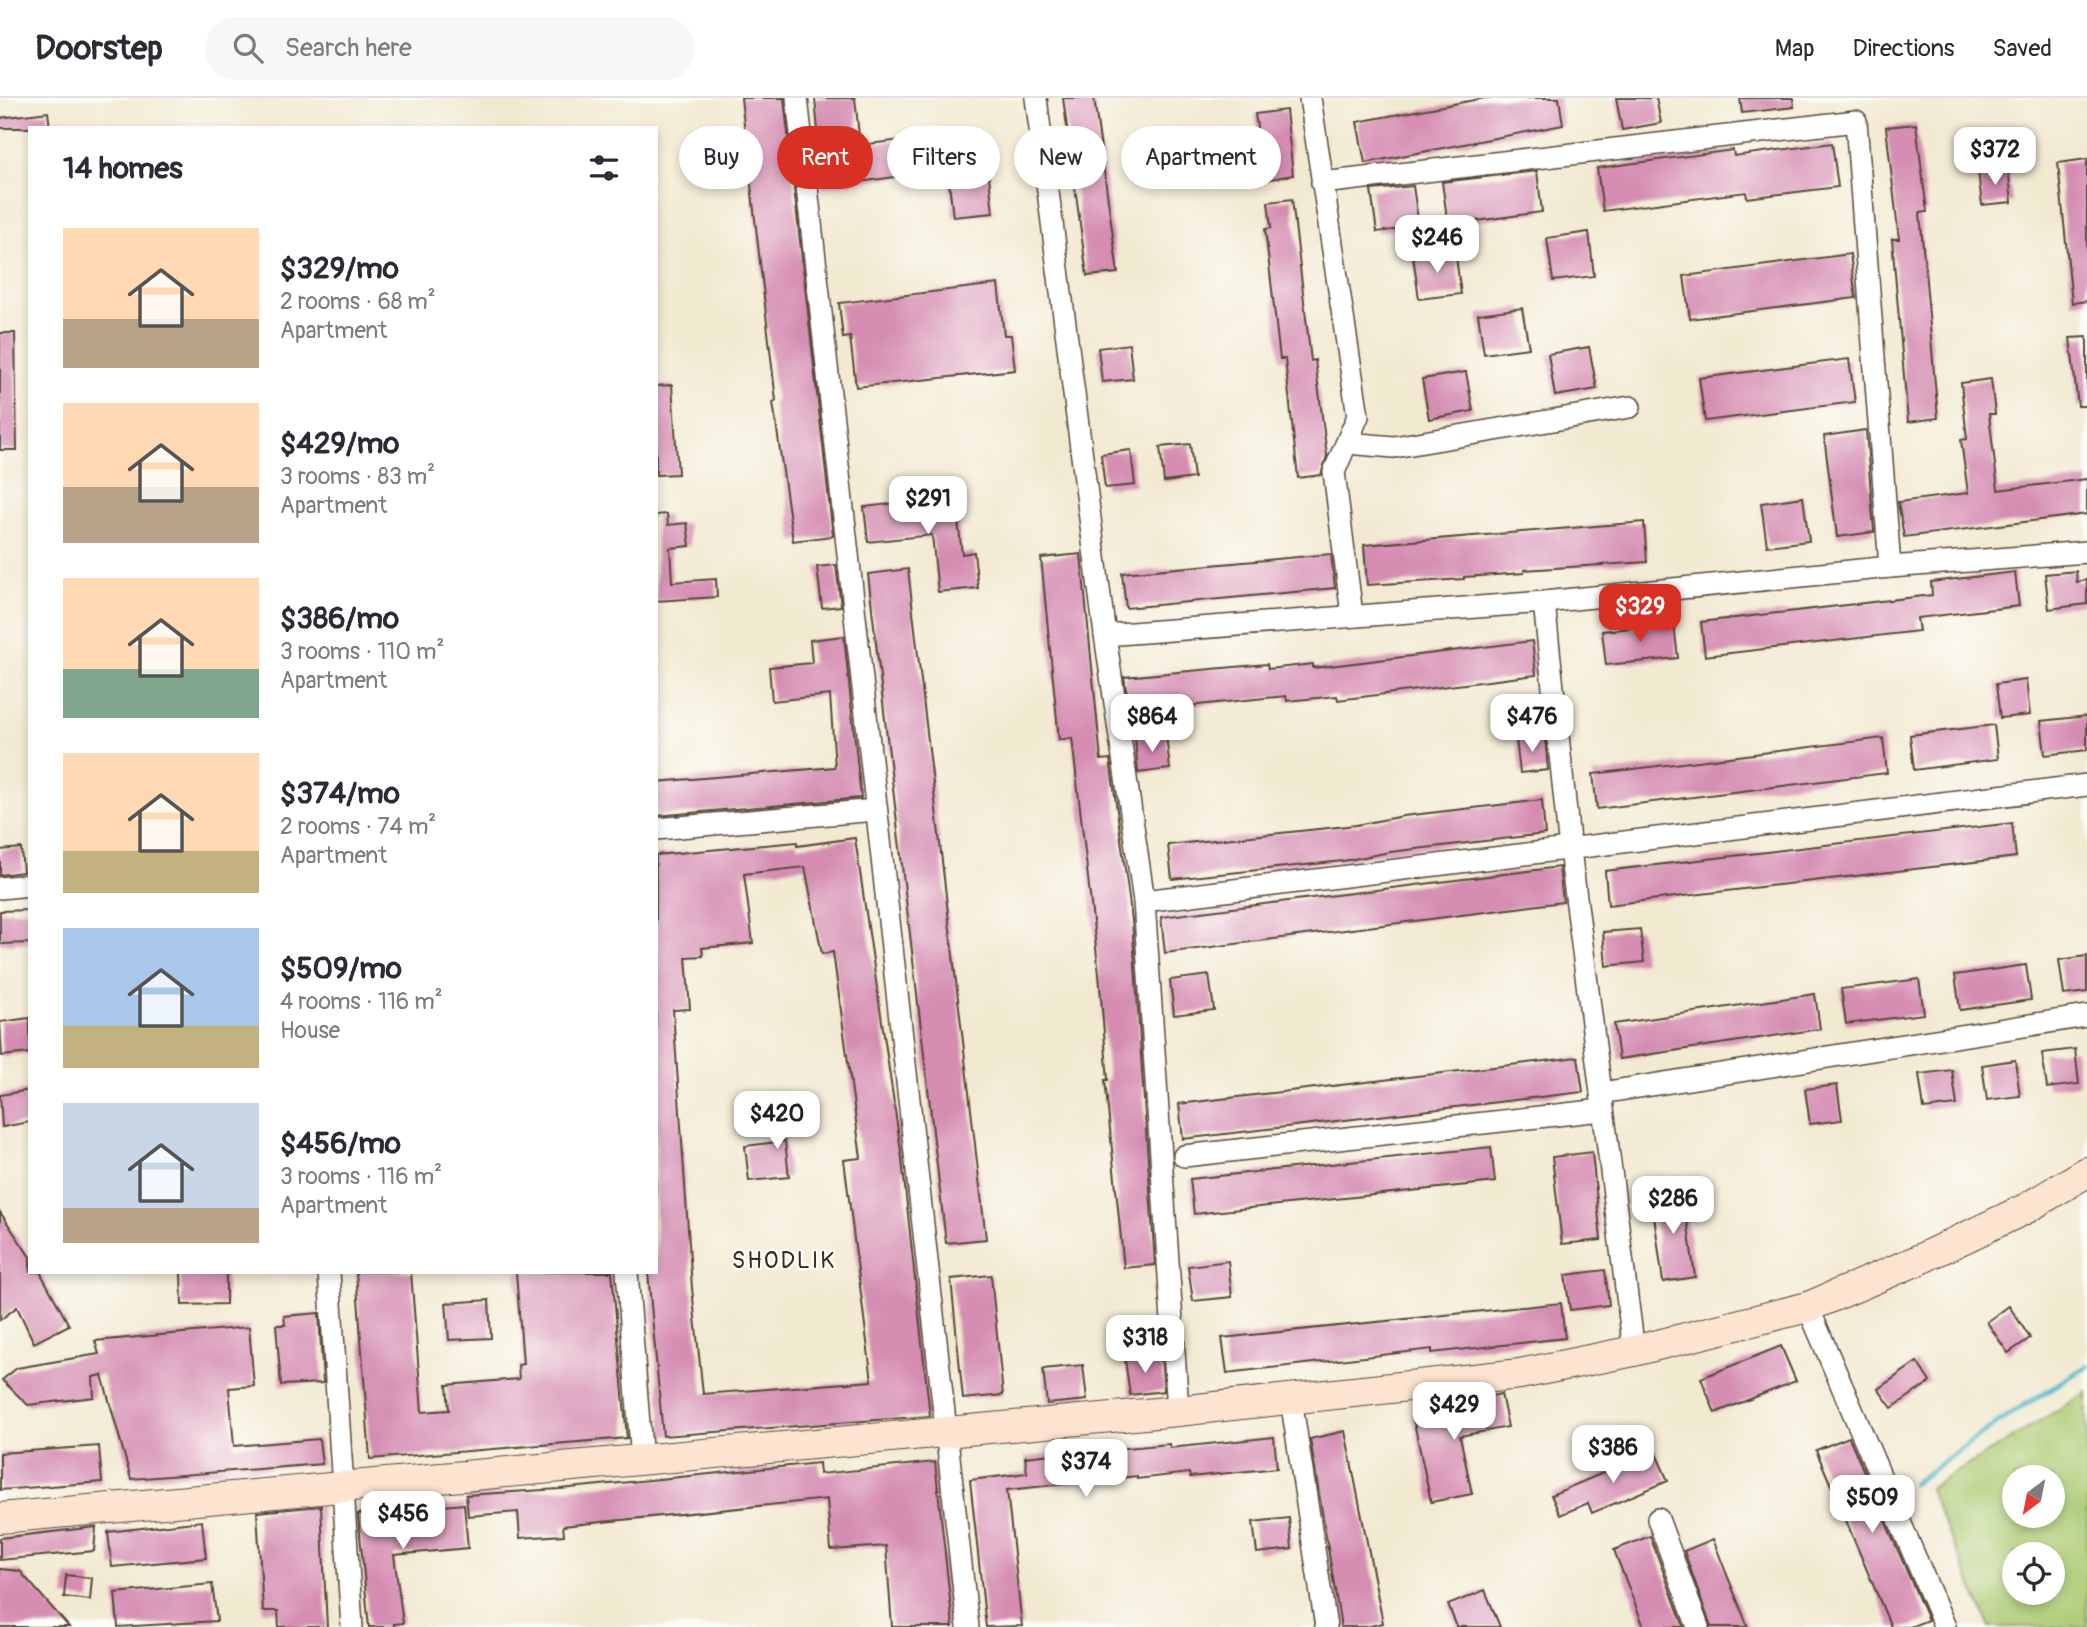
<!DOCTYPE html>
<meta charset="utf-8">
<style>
:root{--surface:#fff;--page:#f7f7f7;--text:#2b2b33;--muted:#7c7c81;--line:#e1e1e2;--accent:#d93025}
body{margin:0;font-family:Pangolin,sans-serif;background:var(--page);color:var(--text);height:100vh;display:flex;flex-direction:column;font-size:26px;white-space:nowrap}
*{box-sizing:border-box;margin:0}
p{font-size:23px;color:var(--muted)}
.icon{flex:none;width:38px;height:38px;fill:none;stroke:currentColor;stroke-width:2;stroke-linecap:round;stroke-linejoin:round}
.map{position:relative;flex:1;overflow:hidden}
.panel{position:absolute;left:28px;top:28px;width:630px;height:1148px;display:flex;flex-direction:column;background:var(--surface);border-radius:0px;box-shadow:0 4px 10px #0003}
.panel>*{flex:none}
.hud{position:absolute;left:679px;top:28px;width:665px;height:63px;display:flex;gap:14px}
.needle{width:46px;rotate:212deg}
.buttons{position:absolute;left:2002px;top:1367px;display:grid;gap:14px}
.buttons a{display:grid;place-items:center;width:63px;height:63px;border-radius:50%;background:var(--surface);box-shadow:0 4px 10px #0003;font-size:35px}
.price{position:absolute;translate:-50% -60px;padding:0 16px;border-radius:14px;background:#fff;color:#222;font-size:23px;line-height:46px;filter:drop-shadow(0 2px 4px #0008)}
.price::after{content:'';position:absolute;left:50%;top:42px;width:21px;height:16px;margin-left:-10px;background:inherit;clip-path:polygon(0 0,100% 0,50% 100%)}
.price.selected{background:var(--accent);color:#fff}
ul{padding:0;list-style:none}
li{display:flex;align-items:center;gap:21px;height:175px;padding:0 35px}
li span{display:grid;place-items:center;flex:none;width:196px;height:140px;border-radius:0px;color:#555}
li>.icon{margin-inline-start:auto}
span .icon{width:84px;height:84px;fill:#fffc;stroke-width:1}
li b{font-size:30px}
h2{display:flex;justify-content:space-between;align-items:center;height:84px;padding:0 35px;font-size:30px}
.tag{padding:0 24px;border-radius:32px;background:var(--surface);box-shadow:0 4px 10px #0003;font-size:24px;line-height:63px}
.tag.selected{background:var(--accent);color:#fff}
header{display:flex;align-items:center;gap:42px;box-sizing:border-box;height:98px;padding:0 35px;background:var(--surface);border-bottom:2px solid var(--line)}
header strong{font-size:33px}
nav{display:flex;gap:38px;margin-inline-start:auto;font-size:24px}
.search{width:490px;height:63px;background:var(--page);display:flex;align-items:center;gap:18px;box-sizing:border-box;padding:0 24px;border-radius:38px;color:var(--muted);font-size:26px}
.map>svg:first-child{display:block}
.green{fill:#abca72;stroke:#737a48;stroke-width:2;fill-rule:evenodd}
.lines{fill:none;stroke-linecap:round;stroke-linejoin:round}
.stream{stroke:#4db8ca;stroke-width:5}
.building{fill:#d58db2;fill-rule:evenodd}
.street-casing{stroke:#564739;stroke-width:24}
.secondary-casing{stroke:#564739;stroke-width:32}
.street{stroke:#fff;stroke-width:21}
.secondary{stroke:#fde4d1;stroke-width:30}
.labels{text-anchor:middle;stroke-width:5;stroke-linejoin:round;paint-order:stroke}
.quarter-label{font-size:23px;letter-spacing:2px;fill:#3b2a1e;stroke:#fdfcf7}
</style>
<header>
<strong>Doorstep</strong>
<div class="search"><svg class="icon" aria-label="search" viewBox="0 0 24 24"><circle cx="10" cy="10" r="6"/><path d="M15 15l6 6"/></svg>Search here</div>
<nav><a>Map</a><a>Directions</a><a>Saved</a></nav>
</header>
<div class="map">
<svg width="2087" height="1529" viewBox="0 0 2087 1529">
<rect width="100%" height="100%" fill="#fdfcf7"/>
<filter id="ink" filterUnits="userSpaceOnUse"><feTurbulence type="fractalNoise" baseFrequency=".0143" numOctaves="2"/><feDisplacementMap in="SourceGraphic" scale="14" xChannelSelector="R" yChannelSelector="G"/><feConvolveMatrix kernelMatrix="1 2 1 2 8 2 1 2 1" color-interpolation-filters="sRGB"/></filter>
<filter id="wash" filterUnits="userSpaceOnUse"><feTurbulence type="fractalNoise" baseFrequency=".00686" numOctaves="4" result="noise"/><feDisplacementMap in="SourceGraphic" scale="28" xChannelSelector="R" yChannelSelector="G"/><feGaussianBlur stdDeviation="1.57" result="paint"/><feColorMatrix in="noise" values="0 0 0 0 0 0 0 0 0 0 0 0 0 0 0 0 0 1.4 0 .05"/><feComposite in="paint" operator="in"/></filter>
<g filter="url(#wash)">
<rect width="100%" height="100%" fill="#f2e9d1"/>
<!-- green -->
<path class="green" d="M2087 1294V1529H1990L1929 1391ZM2014 1379H2053V1418H2014ZM2014 1456H2053V1494H2014Z"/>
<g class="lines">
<!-- stream -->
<path class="stream" d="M1912 1386 2007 1318 2087 1268"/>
</g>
<g id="blocks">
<!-- building -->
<g class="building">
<path d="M741 0H784L833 438 793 443 773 304 776 303Z"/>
<path d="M815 0H855L860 47 919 40 924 75 823 89Z"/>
<path d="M1063 0H1094L1118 175 1087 178Z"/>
<path d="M1485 0H1559L1563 27 1365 65 1357 24Z"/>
<path d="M1616 0H1656L1661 25 1622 32Z"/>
<path d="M1740 0H1793L1794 9 1742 15Z"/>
<path d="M1286 12 1293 77 1265 82 1255 16Z"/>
<path d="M48 14 50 30H0V20Z"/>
<path d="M1916 26 1927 114 1920 115 1938 320 1908 324 1892 141H1899L1886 29Z"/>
<path d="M1832 45 1838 89 1747 100 1746 94 1603 113 1597 70 1733 52 1734 58Z"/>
<path d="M2087 61V203L2072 205 2058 65Z"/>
<path d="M2008 70 2012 104 1982 107 1978 73Z"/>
<path d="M1537 73 1542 114 1448 127 1442 84Z"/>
<path d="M989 79 993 115 953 119 949 84Z"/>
<path d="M1413 88 1419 129 1377 134 1371 92Z"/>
<path d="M1292 101 1311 263 1315 262 1327 358 1321 377 1298 380 1285 261H1280L1265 131 1271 130 1268 104Z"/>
<path d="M1589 134 1594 178 1553 183 1547 140Z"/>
<path d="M1455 152 1461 196 1419 201 1413 158Z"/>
<path d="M1850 156 1856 200 1690 221 1684 178Z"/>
<path d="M998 186 1004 237H1011L1015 272 856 289 850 239 843 240 839 205Z"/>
<path d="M1522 210 1529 250 1484 256 1478 216Z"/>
<path d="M0 235H15L17 352H0Z"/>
<path d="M2087 239V308H2078L2070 240Z"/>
<path d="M1129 246 1133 281 1102 284 1098 250Z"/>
<path d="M1589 249 1597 291 1555 298 1548 256Z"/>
<path d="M1849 261 1855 304 1705 323 1699 280Z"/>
<path d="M1466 274 1473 313 1429 321 1422 281Z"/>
<path d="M1991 281 1995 316H1989L1998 392 2087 381V416L1904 439 1898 404 1968 395 1961 342 1967 341 1961 285Z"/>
<path d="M672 287 678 376 656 377V288Z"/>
<path d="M1866 332 1874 434 1837 439 1824 338Z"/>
<path d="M1190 346 1194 380 1164 384 1160 349Z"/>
<path d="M1131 352 1135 387 1105 390 1101 356Z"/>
<path d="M955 398 962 456 974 454 978 490 938 494 932 437 868 444 864 409Z"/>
<path d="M1803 399 1809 443 1767 448 1761 405Z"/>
<path d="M667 416 668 427 687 425 690 448 670 450 672 484 716 481 717 499 656 503V417Z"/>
<path d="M1644 424 1647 464 1524 472V475L1464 479V481L1367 487 1364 447Z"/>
<path d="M1081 456 1101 662 1110 661 1132 822 1155 1167 1124 1170 1105 982H1108L1099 876 1072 640 1059 642 1041 460Z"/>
<path d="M1331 456 1335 490 1126 510 1122 475Z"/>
<path d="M836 467 841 508 822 510 817 469Z"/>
<path d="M908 471 986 1141 946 1145 868 476Z"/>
<path d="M2076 473 2077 484 2087 482V506L2049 511 2045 476Z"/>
<path d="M2015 474 2019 508 1917 520 1919 533 1705 558 1701 524 1932 497 1931 484Z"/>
<path d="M1674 526 1678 560 1606 567 1602 533Z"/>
<path d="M844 538 861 700 656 718V684L835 669 830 597 772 603 769 569 812 565 810 542Z"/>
<path d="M1532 543 1536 577 1338 602 1337 598 1287 603 1286 598 1130 614 1124 579 1267 566 1268 571 1313 566V570Z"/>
<path d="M2026 582 2030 617 2000 620 1996 586Z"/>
<path d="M2087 618V652L2045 657 2041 623Z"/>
<path d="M1994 627 1998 661 1914 672 1910 637Z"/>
<path d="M1166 637 1170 671 1138 675 1135 640Z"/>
<path d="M1545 638 1548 672 1520 675 1516 641Z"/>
<path d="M1883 640 1887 675 1597 711 1593 676Z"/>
<path d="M1542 702 1545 736 1390 754 1343 763 1172 781 1168 747 1356 727 1403 718Z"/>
<path d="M2012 725 2016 759 1608 807 1605 773Z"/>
<path d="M855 740 901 1053 930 1318 663 1338 648 1174H656V757L797 744V748ZM805 769 822 856 833 854 861 1060 844 1062 872 1283 703 1296 692 1190 673 912 690 911 686 859 703 858 702 850 753 845 744 776Z"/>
<path d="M21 750 23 774 0 777V752Z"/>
<path d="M1559 769 1563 804 1165 855 1161 819Z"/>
<path d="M30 812V845L0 846V813Z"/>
<path d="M1640 831 1644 864 1606 868 1603 834Z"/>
<path d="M2087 858V894L2064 897 2059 862Z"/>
<path d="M2026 867 2031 902 1960 912 1955 877Z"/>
<path d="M1209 877 1214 912 1174 917 1170 882Z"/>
<path d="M1919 881 1924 916 1846 926 1841 891Z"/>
<path d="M1815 896 1820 931 1619 961 1614 926Z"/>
<path d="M30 920V955L2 958 0 924Z"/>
<path d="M2075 951 2079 986 2047 990 2042 955Z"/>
<path d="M1578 959 1583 994 1183 1041 1179 1006Z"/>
<path d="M2015 962 2020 998 1987 1002 1982 967Z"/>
<path d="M1952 972 1957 1007 1924 1011 1919 976Z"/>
<path d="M1837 987 1842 1022 1810 1026 1805 991Z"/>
<path d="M30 992V1024L2 1029 0 997Z"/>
<path d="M785 1043 789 1079 749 1083 745 1048Z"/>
<path d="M1491 1049 1495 1084 1194 1116 1190 1081Z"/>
<path d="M1592 1054 1601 1142 1562 1146 1552 1059Z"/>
<path d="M1683 1092 1695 1179 1663 1184 1651 1096Z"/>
<path d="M0 1114 30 1159V1174H40L69 1227 34 1245 17 1209 0 1222Z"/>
<path d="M1228 1163 1232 1199 1193 1203 1188 1168Z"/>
<path d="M1605 1172 1609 1207 1570 1212 1565 1177Z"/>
<path d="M181 1174H226V1206L182 1207Z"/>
<path d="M356 1174H411L422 1314 449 1312 447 1287 519 1281 518 1267 523 1266 516 1174H612L627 1340 370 1361Z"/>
<path d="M991 1177 1003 1297 963 1301 951 1181Z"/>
<path d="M489 1202 491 1240 449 1242 446 1205Z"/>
<path d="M1561 1205 1565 1240 1432 1255V1251L1227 1275 1222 1240Z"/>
<path d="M2009 1208 2030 1240 2008 1255 1987 1224Z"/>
<path d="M319 1215 323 1285 281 1287 276 1227H285L284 1218Z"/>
<path d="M249 1229 254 1288 229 1290 234 1348 319 1341 322 1366 131 1381 102 1277 93 1279 94 1299 28 1307 2 1282 17 1270 99 1256 95 1243Z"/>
<path d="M1781 1248 1796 1283 1715 1315 1701 1280Z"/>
<path d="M1161 1258 1164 1293 1130 1297 1125 1262Z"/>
<path d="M1917 1264 1930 1284 1892 1310 1878 1291Z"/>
<path d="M1083 1267 1087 1302 1047 1306 1043 1271Z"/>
<path d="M1501 1296 1508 1329 1460 1338 1472 1396 1431 1404 1412 1315Z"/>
<path d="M1345 1333 1383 1525 1366 1529H1341L1310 1341Z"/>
<path d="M1274 1339 1277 1370 1190 1379 1189 1375 1137 1381V1378L1007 1392 1022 1528 986 1529 970 1382 1027 1375 1025 1359 1116 1349V1351L1169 1346 1170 1350Z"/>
<path d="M1849 1339 1928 1522 1910 1529H1891L1816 1352Z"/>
<path d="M99 1348 102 1384 0 1392V1355Z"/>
<path d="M1655 1353 1668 1383 1592 1415 1588 1405 1560 1417 1551 1397Z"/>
<path d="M935 1364 953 1529H892L886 1448 831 1452 827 1401 563 1428 564 1437 520 1440 518 1414 468 1418 466 1397 560 1391 819 1365 820 1376Z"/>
<path d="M464 1406 468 1450 394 1457 403 1525 394 1526V1529H369L358 1416Z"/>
<path d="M321 1408 327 1529H279L278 1513H263L257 1414Z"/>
<path d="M1289 1420 1292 1451 1257 1455 1253 1424Z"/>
<path d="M202 1423 206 1460 112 1469 108 1434Z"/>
<path d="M96 1429 94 1453 0 1462V1440Z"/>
<path d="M1650 1438 1684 1529H1644L1614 1452Z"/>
<path d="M1713 1441 1727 1477 1748 1529H1711L1684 1453Z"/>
<path d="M0 1471 20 1473 69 1529H0Z"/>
<path d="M66 1477 92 1480 90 1502 64 1499Z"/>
<path d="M212 1486 217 1523 118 1529 115 1495Z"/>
<path d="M1485 1492 1500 1529H1457L1448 1507Z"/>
</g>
</g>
</g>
<g filter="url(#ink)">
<use href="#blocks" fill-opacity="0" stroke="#564739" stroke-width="2"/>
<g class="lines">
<!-- street casing -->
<g class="street-casing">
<g id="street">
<path d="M797 0 968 1529"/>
<path d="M1036 0 1105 537 1144 803 1178 1313"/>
<path d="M1310 0 1358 318 1334 374 1352 517"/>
<path d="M1322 85 1856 23 1890 469"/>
<path d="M1347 345 1394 349 1630 309"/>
<path d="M1544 504 1570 752 1634 1253"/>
<path d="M1105 537 1544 504 1890 469 2087 454"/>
<path d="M656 731 876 712"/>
<path d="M0 790 30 787"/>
<path d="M1144 803 2087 687"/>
<path d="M1601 995 2087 918"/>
<path d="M1184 1058 1602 1012"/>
<path d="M329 1174 352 1529"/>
<path d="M627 1174 642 1363"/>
<path d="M1808 1209 1945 1529"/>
<path d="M1291 1301 1326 1529"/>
<path d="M1658 1421 1698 1529"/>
</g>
</g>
<!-- secondary casing -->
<g class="secondary-casing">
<path id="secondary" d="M0 1420 1178 1313 1520 1276 1634 1253 1808 1209 1916 1163 2027 1110 2087 1074"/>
</g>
<!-- street -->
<use href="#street" class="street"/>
<!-- secondary -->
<use href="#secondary" class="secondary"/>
</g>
</g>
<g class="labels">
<!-- quarter labels -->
<g class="quarter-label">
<text x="784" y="1170">SHODLIK</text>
</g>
</g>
</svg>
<div class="buttons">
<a><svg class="needle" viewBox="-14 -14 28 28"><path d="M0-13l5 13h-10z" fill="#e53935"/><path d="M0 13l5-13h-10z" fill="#7c7c81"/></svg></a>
<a><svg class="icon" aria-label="locate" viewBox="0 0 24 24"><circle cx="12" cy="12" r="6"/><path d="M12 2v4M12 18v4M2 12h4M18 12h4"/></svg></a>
</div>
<b class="price" style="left:1995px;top:89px">$372</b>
<b class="price" style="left:1437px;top:177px">$246</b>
<b class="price" style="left:928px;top:438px">$291</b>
<b class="price selected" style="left:1640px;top:546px">$329</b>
<b class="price" style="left:1152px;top:656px">$864</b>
<b class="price" style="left:1532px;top:656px">$476</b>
<b class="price" style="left:777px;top:1053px">$420</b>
<b class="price" style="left:1673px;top:1138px">$286</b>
<b class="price" style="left:1145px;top:1277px">$318</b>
<b class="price" style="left:1454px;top:1344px">$429</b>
<b class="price" style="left:1613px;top:1387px">$386</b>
<b class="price" style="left:1086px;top:1401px">$374</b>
<b class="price" style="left:1872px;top:1437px">$509</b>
<b class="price" style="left:403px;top:1453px">$456</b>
<div class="hud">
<a class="tag">Buy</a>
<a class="tag selected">Rent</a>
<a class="tag">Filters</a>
<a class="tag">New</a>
<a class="tag">Apartment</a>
</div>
<section class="panel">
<h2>14 homes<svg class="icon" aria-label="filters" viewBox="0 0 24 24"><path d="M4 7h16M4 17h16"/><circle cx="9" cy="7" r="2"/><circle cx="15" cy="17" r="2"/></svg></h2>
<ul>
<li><span style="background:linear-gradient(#ffd9b3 65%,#b9a48a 0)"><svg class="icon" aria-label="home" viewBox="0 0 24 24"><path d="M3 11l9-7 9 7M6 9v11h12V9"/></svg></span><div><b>$329/mo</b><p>2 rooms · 68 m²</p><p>Apartment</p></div></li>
<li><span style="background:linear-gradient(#ffd9b3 60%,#b9a48a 0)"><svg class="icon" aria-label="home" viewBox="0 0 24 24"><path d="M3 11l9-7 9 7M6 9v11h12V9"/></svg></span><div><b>$429/mo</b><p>3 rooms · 83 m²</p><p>Apartment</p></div></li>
<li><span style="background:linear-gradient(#ffd9b3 65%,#7fa58c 0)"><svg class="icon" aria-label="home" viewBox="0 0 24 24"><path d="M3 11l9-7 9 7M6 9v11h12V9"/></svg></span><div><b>$386/mo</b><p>3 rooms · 110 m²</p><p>Apartment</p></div></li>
<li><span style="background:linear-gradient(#ffd9b3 70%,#c2b280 0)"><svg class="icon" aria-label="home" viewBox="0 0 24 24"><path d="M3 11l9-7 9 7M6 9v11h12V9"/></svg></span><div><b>$374/mo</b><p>2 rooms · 74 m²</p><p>Apartment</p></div></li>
<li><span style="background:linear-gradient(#a9c7e8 70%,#c2b280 0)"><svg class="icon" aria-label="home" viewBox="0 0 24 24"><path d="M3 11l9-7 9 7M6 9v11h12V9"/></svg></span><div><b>$509/mo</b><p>4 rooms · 116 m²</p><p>House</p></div></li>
<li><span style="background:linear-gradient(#c9d6e8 75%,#b9a48a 0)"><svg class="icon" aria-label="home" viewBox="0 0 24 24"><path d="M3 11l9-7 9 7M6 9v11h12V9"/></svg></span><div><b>$456/mo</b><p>3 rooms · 116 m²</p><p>Apartment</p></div></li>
</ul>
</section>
</div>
